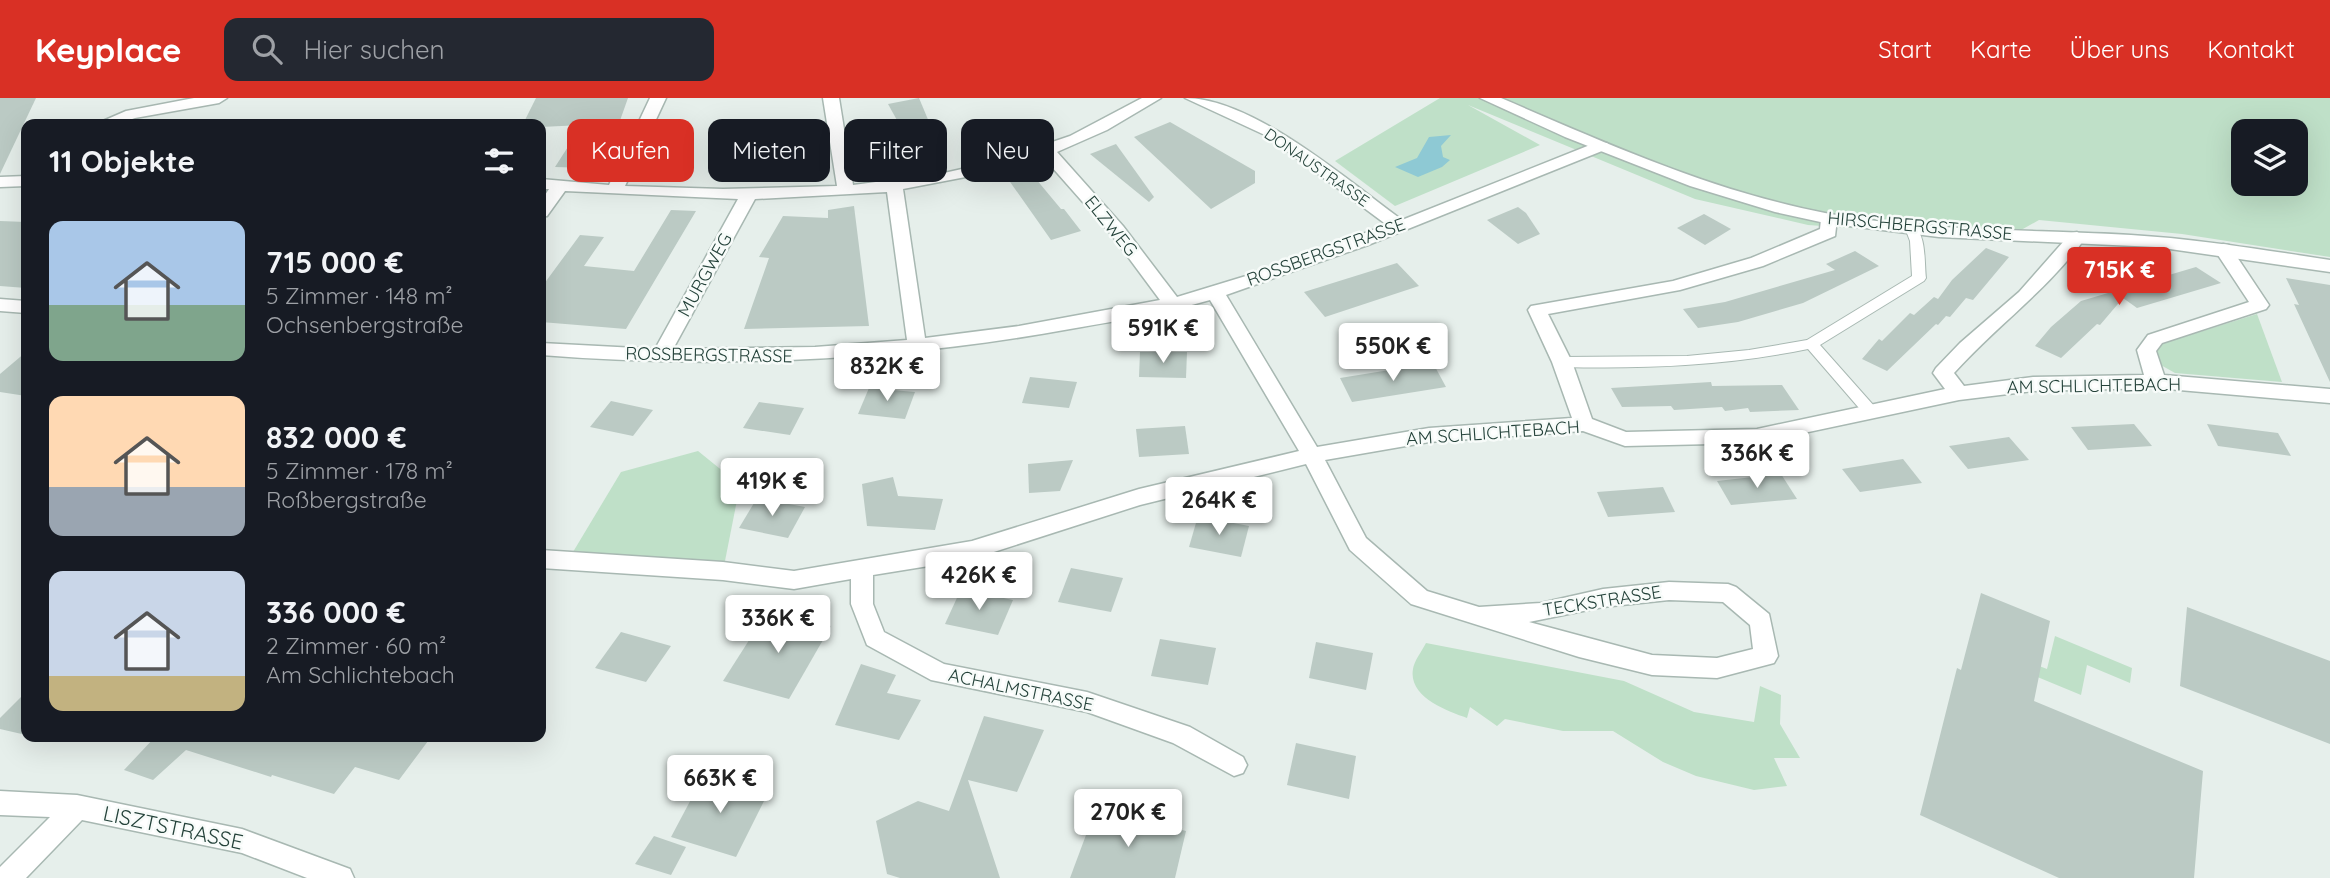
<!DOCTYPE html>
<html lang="de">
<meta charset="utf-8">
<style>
:root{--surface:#171b24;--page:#242831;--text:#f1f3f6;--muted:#9ea1a6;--accent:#d93025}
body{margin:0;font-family:Quicksand,sans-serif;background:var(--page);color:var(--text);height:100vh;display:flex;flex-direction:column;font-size:26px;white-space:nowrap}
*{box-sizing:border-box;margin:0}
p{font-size:23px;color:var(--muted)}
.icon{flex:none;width:38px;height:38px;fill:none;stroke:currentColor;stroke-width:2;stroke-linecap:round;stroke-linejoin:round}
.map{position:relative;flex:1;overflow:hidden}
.sheet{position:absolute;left:21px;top:21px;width:525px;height:623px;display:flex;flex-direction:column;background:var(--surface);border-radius:14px;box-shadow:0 7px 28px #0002}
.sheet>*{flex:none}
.hud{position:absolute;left:567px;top:21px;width:665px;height:63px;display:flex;gap:14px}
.tools{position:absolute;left:2231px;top:21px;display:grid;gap:14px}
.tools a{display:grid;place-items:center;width:77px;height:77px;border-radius:14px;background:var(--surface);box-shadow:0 7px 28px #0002;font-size:35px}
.price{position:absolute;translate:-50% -60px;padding:0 16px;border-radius:7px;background:#fff;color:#222;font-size:23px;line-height:46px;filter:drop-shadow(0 2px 4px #0008)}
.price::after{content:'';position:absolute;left:50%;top:42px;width:21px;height:16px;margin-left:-10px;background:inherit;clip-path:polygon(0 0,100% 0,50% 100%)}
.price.current{background:var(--accent);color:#fff}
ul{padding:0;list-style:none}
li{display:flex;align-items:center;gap:21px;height:175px;padding:0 28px}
li span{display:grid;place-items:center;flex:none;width:196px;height:140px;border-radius:14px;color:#555}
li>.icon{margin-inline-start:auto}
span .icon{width:84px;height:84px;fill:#fffc;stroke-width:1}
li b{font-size:30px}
h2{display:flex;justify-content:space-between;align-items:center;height:84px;padding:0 28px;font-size:30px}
.chip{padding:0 24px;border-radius:14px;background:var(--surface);box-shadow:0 7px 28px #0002;font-size:24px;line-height:63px}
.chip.current{background:var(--accent);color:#fff}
header{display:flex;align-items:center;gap:42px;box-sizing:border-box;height:98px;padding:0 35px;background:var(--accent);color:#fff}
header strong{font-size:33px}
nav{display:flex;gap:38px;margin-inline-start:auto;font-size:24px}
.search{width:490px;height:63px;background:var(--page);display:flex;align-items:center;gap:18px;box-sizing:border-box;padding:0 24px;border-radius:14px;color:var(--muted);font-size:26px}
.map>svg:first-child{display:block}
.green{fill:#bfe0c8;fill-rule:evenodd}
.water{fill:#8ec9d4}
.building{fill:#bbcac4}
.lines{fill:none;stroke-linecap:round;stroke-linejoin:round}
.service-casing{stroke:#a8b8b2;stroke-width:2}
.minor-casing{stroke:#a8b8b2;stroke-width:3}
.tertiary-casing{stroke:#a8b8b2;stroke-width:3}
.service{fill:#fff;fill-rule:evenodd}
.minor{fill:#fff;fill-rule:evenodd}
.tertiary{fill:#fff;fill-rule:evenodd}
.labels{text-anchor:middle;stroke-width:5;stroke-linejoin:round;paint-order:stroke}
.far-street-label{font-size:16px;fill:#24423a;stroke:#f7fbf9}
.street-label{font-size:18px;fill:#24423a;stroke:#f7fbf9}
.near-street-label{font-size:21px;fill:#24423a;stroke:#f7fbf9}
</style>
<header>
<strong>Keyplace</strong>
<div class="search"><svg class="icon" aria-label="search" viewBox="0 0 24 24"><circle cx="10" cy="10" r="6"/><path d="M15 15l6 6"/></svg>Hier suchen</div>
<nav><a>Start</a><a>Karte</a><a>Über uns</a><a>Kontakt</a></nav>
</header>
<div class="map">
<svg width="2330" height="780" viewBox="0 0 2330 780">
<rect width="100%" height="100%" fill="#e6efeb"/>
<!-- green -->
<g class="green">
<path d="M1440 0H2330V159L2182 136 2039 122 2005 141 1808 127 1695 101 1468 7 1540 47 1395 108 1335 63ZM2244 33H2296V86H2244Z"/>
<path d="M2257 216 2282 284 2175 275 2159 266 2156 254 2161 246Z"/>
<path d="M698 353 740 387 723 473 567 464 621 374Z"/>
<path d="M2055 538 2132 570 2130 585 2087 567 2081 597 1999 563 2001 553 2047 571Z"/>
<path d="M1426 545 1624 583 1694 614 1754 624 1760 588 1781 597 1780 626 1800 660H1774L1787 688 1754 692 1696 678 1663 664 1613 633H1563L1505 621 1497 628 1470 609 1467 620C1447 613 1408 599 1413 571 1414 563 1422 553 1426 545Z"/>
</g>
<!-- water -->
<path class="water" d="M1451 37 1441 48 1443 59 1450 62 1442 69 1418 79 1395 69 1417 60 1429 39Z"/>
<!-- building -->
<g class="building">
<path d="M0 0H36L0 76Z"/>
<path d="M536 0H628L617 31H612L588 70 555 69 582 27 541 29V26H523Z"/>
<path d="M919 0 942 55 918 60 888 6Z"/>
<path d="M1170 24 1255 73V85L1211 111 1134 39Z"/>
<path d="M1116 46 1154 99 1149 104 1090 56Z"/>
<path d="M1031 75 1061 111H1064L1081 133 1051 142 1008 81Z"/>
<path d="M854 108 869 228 744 231 769 160 759 159 783 118 828 120V112Z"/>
<path d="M1518 109 1526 115 1540 136 1518 146 1487 122Z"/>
<path d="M671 112 696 113 626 231 541 224V190L580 137 604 139 584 168 634 173Z"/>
<path d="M1704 116 1731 131 1705 147 1677 130Z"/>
<path d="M0 123 26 124V190L0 188Z"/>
<path d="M1986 150 2009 159 1973 202 1966 200 1950 219 1946 218 1938 227 1936 226 1887 273 1862 261 1879 241 1882 243 1910 215 1914 217 1934 199 1938 201 1952 182Z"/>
<path d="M1855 153 1879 168 1803 205 1738 224 1698 230 1683 211 1725 204 1835 172 1826 166Z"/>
<path d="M1397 165 1419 188 1325 219 1304 194Z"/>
<path d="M2196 169 2221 185 2137 210 2123 200 2100 227 2097 226 2061 260 2035 248 2051 229 2081 203Z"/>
<path d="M2286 180 2330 187V284L2294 206 2299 207Z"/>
<path d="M26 254V298L0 294V276Z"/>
<path d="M1140 254H1187L1186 280 1139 279Z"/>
<path d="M1433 265 1446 289 1352 304 1340 280Z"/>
<path d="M1030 279 1077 284 1069 310 1022 305Z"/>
<path d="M1711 284 1712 288 1782 287 1799 312 1750 314 1748 310 1725 313 1722 309 1674 312 1671 308 1622 309 1611 290Z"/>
<path d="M869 290 915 294 905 321 858 316Z"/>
<path d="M611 303 653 312 633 338 590 329Z"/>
<path d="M759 304 804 310 790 337 743 330Z"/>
<path d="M2134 326 2152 348 2088 352 2071 329Z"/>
<path d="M2207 326 2278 335 2291 358 2218 348Z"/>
<path d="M1185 328 1189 356 1139 359 1136 331Z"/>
<path d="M2009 339 2029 362 1968 371 1949 348Z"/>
<path d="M1903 361 1922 385 1860 394 1842 371Z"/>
<path d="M1073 362 1060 393 1029 395 1028 366Z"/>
<path d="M1781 376 1797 401 1731 407 1717 383Z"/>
<path d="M893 379 898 398 943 401 935 432 867 428 862 386Z"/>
<path d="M1663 389 1675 414 1608 419 1597 394Z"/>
<path d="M757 400 805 409 788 440 739 430Z"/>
<path d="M1198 418 1249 428 1241 459 1189 449Z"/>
<path d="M1071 470 1123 480 1111 514 1058 504Z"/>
<path d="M961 491 1013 502 998 537 945 526Z"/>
<path d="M1981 495 2050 523 2034 603 2203 673 2194 780H2059L1920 717 1957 570 1961 572Z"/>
<path d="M2187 509 2330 563V646L2180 588Z"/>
<path d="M767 514 831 528 789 601 723 583Z"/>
<path d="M621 534 671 548 646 584 595 570Z"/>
<path d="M1160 541 1216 550 1208 587 1151 578Z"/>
<path d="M1316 544 1373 555 1366 592 1309 580Z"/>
<path d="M861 566 896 577 887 595 921 602 899 642 835 627Z"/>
<path d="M26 594V637L0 631V620Z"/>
<path d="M984 618 1044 632 1017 694 968 682 1000 780H900L887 776 876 723 918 703 949 713Z"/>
<path d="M155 639H431L399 682 355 669 334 696 272 677 271 679 186 652 153 682 124 672Z"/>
<path d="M1296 645 1356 658 1349 701 1287 687Z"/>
<path d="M705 675 768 695 736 759 671 739Z"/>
<path d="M1096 710 1186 733 1175 780H1070Z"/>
<path d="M654 738 686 749 671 777 635 766Z"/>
</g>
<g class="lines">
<!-- service casing -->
<g class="service-casing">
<path id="service" d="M1911 126C1927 133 1924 165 1926 180L1924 183 1820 247 1875 309 1877 313 1875 317H1865L1808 251C1726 268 1645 271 1562 269L1555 264 1562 259 1687 258 1749 252 1807 242 1912 178 1910 143 1905 130Z"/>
</g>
<!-- minor casing -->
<g class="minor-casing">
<g id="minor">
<path d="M194 0H227L219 5 135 20 118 26H96L126 13Z"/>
<path d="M650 0H666L625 88 723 91 837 88 823 0H839L853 87 944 75 993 64 1070 38 1142 0H1161L1107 32 1057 54 1123 128 1177 199 1259 174 1387 127 1267 38 1185 0C1253 0 1347 82 1402 122L1595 45H1607L1609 48 1607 51 1368 147 1226 197 1317 349 1429 330 1572 320 1552 264 1528 212 1531 208 1673 183 1751 160 1820 131 1821 121 1829 116 1837 121 1835 138 1763 168 1680 192 1548 216 1572 264 1592 321 1626 334 1757 331 1945 291 1933 275 1936 270 1960 245 2019 194 2071 135 2077 134 2086 139C2049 191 1996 228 1954 275L1964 288 2033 279 2144 277 2137 252 2148 237 2249 204 2214 151 2223 146 2229 147 2269 207 2266 211 2162 245 2156 253 2164 277 2330 291V305L2156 290 2033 293 1959 302 1757 345 1625 348 1583 333 1429 344 1325 362 1366 440 1427 493 1479 509 1541 505 1603 491 1669 484 1728 486 1736 489 1769 516 1778 558 1774 565 1717 580 1652 577 1579 559 1411 506 1350 452 1306 366 1140 407 972 461 873 477V506L884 534 944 566 1087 594 1190 629 1243 659 1247 667 1243 675 1234 678 1173 645 1087 614 931 582 867 547 851 506V481L794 491 723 482 541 470V452L723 464 794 473 972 443 1139 391 1299 353 1210 202C1164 215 1117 223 1070 231 895 263 718 271 541 257V245L655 251 738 101 565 93 547 118 541 119V103L549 91H541V81L609 87ZM1043 59 1111 136 1160 202 1019 228 925 240 903 91 997 73ZM887 94 907 242 815 249 673 251 755 101ZM1669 502 1723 504 1750 527 1753 551 1717 560 1652 557 1529 524 1603 509Z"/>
<path d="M26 78V88L0 89V79Z"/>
<path d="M0 201 26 203V215L0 213Z"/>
<path d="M0 693 77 697 242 731 350 771 354 780H307L242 755 82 722 26 780H0V769L50 719 0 717Z"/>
</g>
</g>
<!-- tertiary casing -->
<g class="tertiary-casing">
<path id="tertiary" d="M1480 0H1501C1606 45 1712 93 1825 115 1925 134 2029 131 2131 137 2198 141 2264 152 2330 162V174L2156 149 1939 139 1825 125 1775 114 1690 88 1565 39Z"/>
</g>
<!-- service -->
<use href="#service" class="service"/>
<!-- minor -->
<use href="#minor" class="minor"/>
<!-- tertiary -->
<use href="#tertiary" class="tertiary"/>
</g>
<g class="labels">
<!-- far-street labels -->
<g class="far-street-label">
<text transform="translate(1317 69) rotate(35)" y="6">DONAUSTRASSE</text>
</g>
<!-- street labels -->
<g class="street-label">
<text transform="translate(1111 128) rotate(51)" y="6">ELZWEG</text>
<text transform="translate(1920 128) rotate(5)" y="6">HIRSCHBERGSTRASSE</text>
<text transform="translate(1326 154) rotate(-20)" y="6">ROSSBERGSTRASSE</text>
<text transform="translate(705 177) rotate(-61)" y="6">MURGWEG</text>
<text transform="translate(709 257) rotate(1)" y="6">ROSSBERGSTRASSE</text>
<text transform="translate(2094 288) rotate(-1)" y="6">AM SCHLICHTEBACH</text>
<text transform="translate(1493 335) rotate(-4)" y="6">AM SCHLICHTEBACH</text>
<text transform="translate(1602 503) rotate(-9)" y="6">TECKSTRASSE</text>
<text transform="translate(1021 592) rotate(12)" y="6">ACHALMSTRASSE</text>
</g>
<!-- near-street labels -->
<g class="near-street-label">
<text transform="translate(173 730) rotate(12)" y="7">LISZTSTRASSE</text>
</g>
</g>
</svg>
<div class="tools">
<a><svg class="icon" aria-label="layers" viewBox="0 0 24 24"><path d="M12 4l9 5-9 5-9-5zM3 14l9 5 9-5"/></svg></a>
</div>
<b class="price current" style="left:2119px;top:209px">715K €</b>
<b class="price" style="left:1163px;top:267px">591K €</b>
<b class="price" style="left:1393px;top:285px">550K €</b>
<b class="price" style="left:887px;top:305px">832K €</b>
<b class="price" style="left:1757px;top:392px">336K €</b>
<b class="price" style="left:772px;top:420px">419K €</b>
<b class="price" style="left:1219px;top:439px">264K €</b>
<b class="price" style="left:979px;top:514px">426K €</b>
<b class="price" style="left:778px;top:557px">336K €</b>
<b class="price" style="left:720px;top:717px">663K €</b>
<b class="price" style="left:1128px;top:751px">270K €</b>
<div class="hud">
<a class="chip current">Kaufen</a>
<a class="chip">Mieten</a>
<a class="chip">Filter</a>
<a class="chip">Neu</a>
</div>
<section class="sheet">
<h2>11 Objekte<svg class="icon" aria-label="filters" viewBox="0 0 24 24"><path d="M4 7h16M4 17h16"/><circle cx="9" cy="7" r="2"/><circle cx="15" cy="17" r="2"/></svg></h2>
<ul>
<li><span style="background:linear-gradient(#a9c7e8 60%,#7fa58c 0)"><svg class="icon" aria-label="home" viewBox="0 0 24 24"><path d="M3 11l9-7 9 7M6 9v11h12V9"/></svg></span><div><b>715 000 €</b><p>5 Zimmer · 148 m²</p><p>Ochsenbergstraße</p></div></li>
<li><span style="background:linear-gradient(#ffd9b3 65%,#9aa5b1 0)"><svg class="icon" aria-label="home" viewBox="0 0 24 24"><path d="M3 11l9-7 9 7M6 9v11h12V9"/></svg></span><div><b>832 000 €</b><p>5 Zimmer · 178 m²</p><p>Roßbergstraße</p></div></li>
<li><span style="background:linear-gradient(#c9d6e8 75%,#c2b280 0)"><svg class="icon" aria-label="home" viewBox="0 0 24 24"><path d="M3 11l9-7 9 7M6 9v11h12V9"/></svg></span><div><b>336 000 €</b><p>2 Zimmer · 60 m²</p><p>Am Schlichtebach</p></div></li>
</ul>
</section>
</div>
